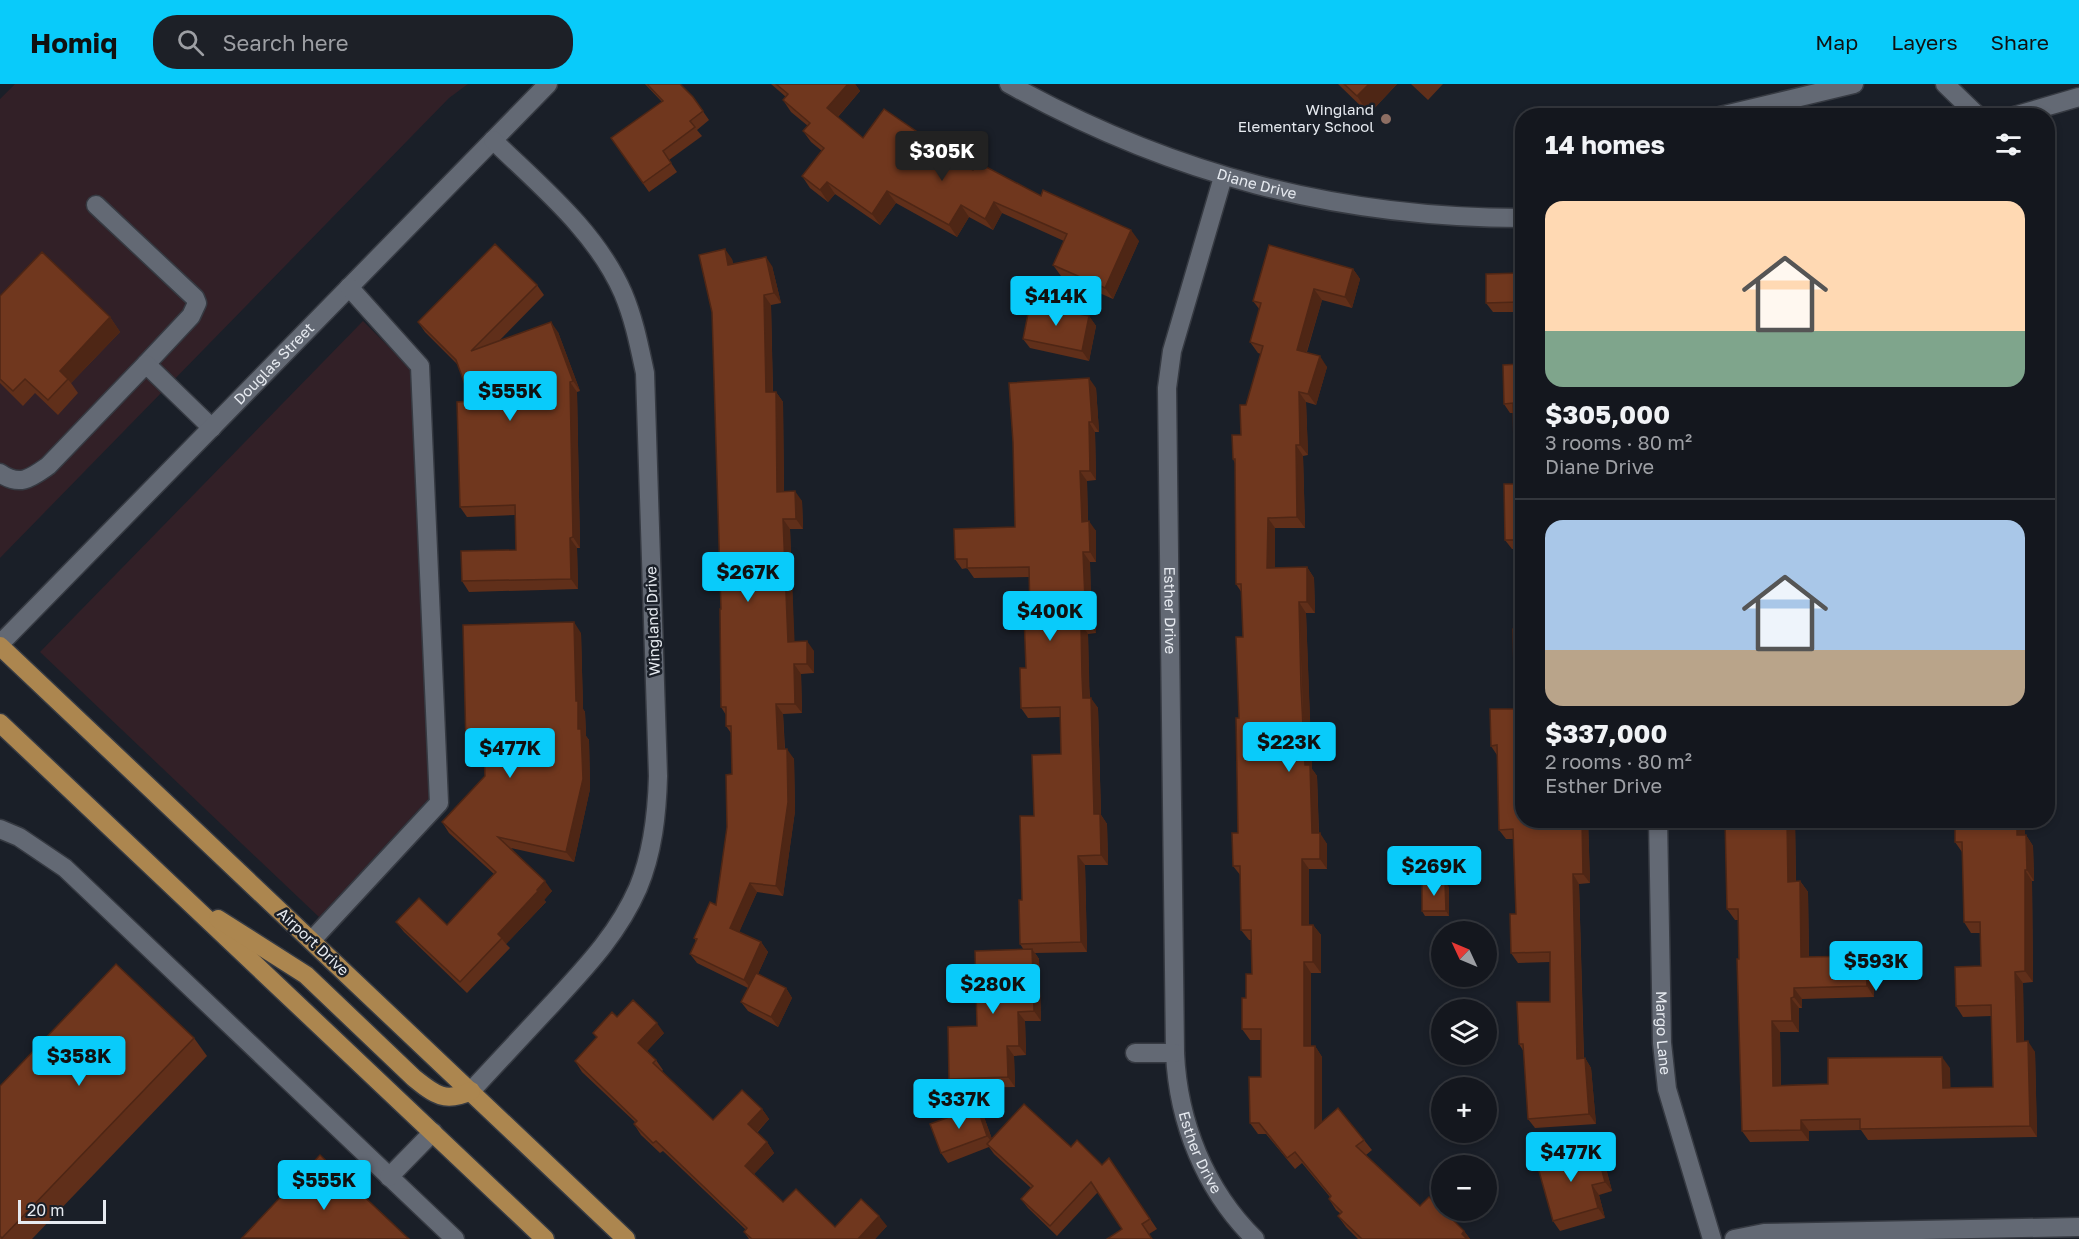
<!DOCTYPE html>
<meta charset="utf-8">
<style>
:root{--surface:#14171e;--page:#1d2027;--text:#f1f3f6;--muted:#9d9fa4;--line:#33363c;--accent:#09cbfa}
body{margin:0;font-family:"Golos Text",sans-serif;background:var(--page);color:var(--text);height:100vh;display:flex;flex-direction:column;font-size:22px;white-space:nowrap}
*{box-sizing:border-box;margin:0}
p{font-size:20px;color:var(--muted)}
.icon{flex:none;width:33px;height:33px;fill:none;stroke:currentColor;stroke-width:2;stroke-linecap:round;stroke-linejoin:round}
.map{position:relative;flex:1;overflow:hidden}
.drawer{position:absolute;left:1515px;top:24px;width:540px;height:720px;display:flex;flex-direction:column;background:var(--surface);border-radius:24px;box-shadow:0 3px 9px #0003,0 0 0 2px var(--line)}
.drawer>*{flex:none}
.needle{width:39px;rotate:314deg}
.tools{position:absolute;left:1431px;top:837px;display:grid;gap:12px}
.tools a{display:grid;place-items:center;width:66px;height:66px;border-radius:50%;background:var(--surface);box-shadow:0 3px 9px #0003,0 0 0 2px var(--line);font-size:30px}
.scale{position:absolute;left:18px;bottom:15px;width:88px;box-sizing:border-box;padding-left:6px;border:3px solid #e6eaf0;border-top:0;font-size:16px;line-height:21px;white-space:nowrap;color:#e6eaf0;-webkit-text-stroke:4px #1a1f28;paint-order:stroke}
.price{position:absolute;translate:-50% -51px;padding:0 14px;border-radius:6px;background:var(--accent);color:#111;font-size:20px;line-height:39px;filter:drop-shadow(0 2px 3px #0008)}
.price::after{content:'';position:absolute;left:50%;top:36px;width:18px;height:14px;margin-left:-9px;background:inherit;clip-path:polygon(0 0,100% 0,50% 100%)}
.price.selected{background:#222;color:#fff}
ul{padding:0;list-style:none}
li{display:grid;align-content:center;gap:12px;height:318px;padding:0 30px}
li+li{border-top:2px solid var(--line)}
li span{display:grid;place-items:center;height:186px;border-radius:18px;color:#555}
li>.icon{margin-inline-start:auto}
span .icon{width:108px;height:108px;fill:#fffc;stroke-width:1}
li b{font-size:26px}
h2{display:flex;justify-content:space-between;align-items:center;height:72px;padding:0 30px;font-size:26px}
header{display:flex;align-items:center;gap:36px;box-sizing:border-box;height:84px;padding:0 30px;background:var(--accent);color:#111}
header strong{font-size:28px}
nav{display:flex;gap:33px;margin-inline-start:auto;font-size:21px}
.search{width:420px;height:54px;background:var(--page);display:flex;align-items:center;gap:15px;box-sizing:border-box;padding:0 21px;border-radius:24px;color:var(--muted);font-size:22px}
.map>svg:first-child{display:block}
.commercial{fill:#322027}
.lines{fill:none;stroke-linecap:round;stroke-linejoin:round}
.minor-casing{stroke:#363a42;stroke-width:21}
.major-casing{stroke:#363a42;stroke-width:21}
.minor{stroke:#636974;stroke-width:18}
.major{stroke:#ac864f;stroke-width:18}
.wall{fill:#602f1a}
.shaded-wall{fill:#4e2615}
.building{fill:#70371e;stroke:#4e2615;stroke-width:1.5}
.education-dot{fill:#8d6e63;stroke:#1a1f28;stroke-width:2}
.labels{text-anchor:middle;stroke-width:5;stroke-linejoin:round;paint-order:stroke}
.poi-label{font-size:15px;fill:#e6eaf0;stroke:#1a1f28;text-anchor:end}
.street-label{font-size:15px;fill:#e6eaf0;stroke:#1a1f28}
</style>
<header>
<strong>Homiq</strong>
<div class="search"><svg class="icon" aria-label="search" viewBox="0 0 24 24"><circle cx="10" cy="10" r="6"/><path d="M15 15l6 6"/></svg>Search here</div>
<nav><a>Map</a><a>Layers</a><a>Share</a></nav>
</header>
<div class="map">
<svg width="2079" height="1155" viewBox="0 0 2079 1155">
<rect width="100%" height="100%" fill="#1a1f28"/>
<!-- commercial -->
<g class="commercial">
<path d="M15 0H468L449 14 0 474V15Z"/>
<path d="M363 237 417 291 432 711 319 833 40 568Z"/>
</g>
<g class="lines">
<!-- minor casing -->
<g class="minor-casing">
<g id="minor">
<path id="s1" d="M1009 0C1171 90 1337 134 1522 134"/>
<path d="M1945 0 1978 32"/>
<path d="M1720 32 1854 0"/>
<path d="M2014 32 2079 13"/>
<path id="s2" d="M1223 93 1172 267 1167 304 1175 969C1178 1038 1205 1106 1255 1155"/>
<path d="M96 121 195 214 197 219 191 232 146 280"/>
<path d="M0 389C20 403 31 394 48 382L146 280 212 344"/>
<path id="s3" d="M0 560 548 0"/>
<path id="s4" d="M1658 736 1662 959 1667 1005 1712 1155"/>
<path d="M0 745 19 753 65 784 455 1155"/>
<path d="M312 856 439 719 420 282 349 203"/>
<path d="M1135 969H1175"/>
<path d="M471 1007C498 978 525 949 552 920 585 884 618 850 638 804 653 768 657 730 658 692L645 289C639 261 634 235 623 209 596 147 540 102 493 56"/>
<path d="M389 1093 433 1048"/>
<path d="M1734 1155 1764 1149 2079 1143"/>
</g>
</g>
<!-- major casing -->
<g class="major-casing">
<g id="major">
<path d="M0 562 626 1155"/>
<path d="M0 639 545 1155"/>
<path d="M218 835 306 891 414 994C435 1011 445 1019 471 1007"/>
</g>
</g>
<!-- minor -->
<use href="#minor" class="minor"/>
<!-- major -->
<use href="#major" class="major"/>
</g>
<!-- wall -->
<g class="wall">
<path d="M645 0H680L693 13 709 36 697 46 702 52 669 76 677 88 649 108 611 54 662 18Z"/>
<path d="M771 0H855L860 7 838 33 863 54H926L933 64 973 86 1041 112 1139 157 1113 215 1061 192 1053 181 1064 157 1002 129 993 146 969 133 957 153 896 119 880 141 835 110 828 118 810 104 802 92 822 67 811 58 803 47 808 42 791 28 783 16 786 13Z"/>
<path d="M1338 0H1397L1369 30Z"/>
<path d="M1411 0H1443L1428 16Z"/>
<path d="M732 175 733 180 772 182 781 219 771 221 773 308H776L783 318 784 408 802 417 803 445H790L794 558 814 567V589L801 590 802 629 783 630 785 665 794 675 795 727 783 812 757 808 739 848 761 858 768 868 758 890 786 904 792 914 778 943 748 927 741 918 748 904 697 879 690 870 696 857 694 854 716 821 727 743 732 690 731 649 726 642V631L721 623V525Z"/>
<path d="M1353 185 1360 195 1352 224 1322 216 1307 268 1327 283 1316 321 1306 318 1308 371 1303 372 1305 444H1275V484L1307 483 1314 494 1315 529H1306L1309 613 1312 685 1317 692 1319 749 1327 760V785H1309V841H1313L1321 851V889H1311V962H1315L1322 973V1038L1364 1056 1372 1066 1366 1071 1420 1122 1464 1147 1470 1155H1358L1346 1143 1338 1132 1341 1130 1336 1126 1329 1115 1330 1113 1302 1079 1295 1085 1266 1050H1258L1250 1039 1261 993V956H1250L1242 945 1246 914 1252 890 1251 856H1249L1241 846V792L1233 782 1238 749 1239 634 1243 553 1242 509 1236 500 1235 379 1233 375 1241 351 1246 321 1261 270 1258 269 1250 258 1260 226 1253 217Z"/>
<path d="M1522 189V736H1588L1590 799 1579 800 1584 974H1585L1591 984 1596 1040 1535 1044 1528 1035 1524 968 1519 960 1550 918V878L1518 879 1511 869 1516 830 1513 755H1506L1499 746 1497 671 1491 662 1515 625 1517 544 1516 465H1512L1505 456 1515 400 1513 329H1510L1504 320 1520 280 1519 228H1493L1486 219Z"/>
<path d="M537 201 544 211 498 258 558 248 580 307 577 308 580 464H577L578 505 469 508 462 497 516 466 515 431 467 433 460 423 471 317 458 281 425 248 418 238Z"/>
<path d="M0 212 110 233 120 248 71 299 78 309 58 331 35 309 23 322 0 299Z"/>
<path d="M1089 232 1096 242 1089 277 1030 264 1023 255Z"/>
<path d="M1096 304 1099 348H1095L1096 396 1087 397 1088 438 1096 447V478H1090L1091 519 1096 525V549L1088 550 1089 602 1090 614 1098 624 1101 731 1107 740 1108 781H1085L1087 868 1035 869 1039 875 1041 937H1025L1026 971 1014 972 1015 1003 956 1004 949 995 977 942 1024 866 1020 860 1022 816 1034 732 1061 670 1060 633 1028 634 1021 624 1026 584 1030 531 1029 493 974 494 967 484 962 485 955 475 1015 443Z"/>
<path d="M581 549 583 625 585 628 586 652 589 656 590 705 574 778 511 764 552 807 544 816 546 818 506 860 510 864 467 909 404 848 396 838 447 841 494 790 449 749 442 738 485 692 484 671H474L466 661Z"/>
<path d="M1725 736H1795L1796 797H1800L1808 808 1809 873 1874 883V913L1802 915V924H1799V948H1780L1781 1001 1828 1000 1950 984V1004L1993 1003 1991 932 1963 933 1956 922 1981 882 1980 849H1971L1964 838 1962 768 1955 758 2026 751 2033 762 2034 797H2032L2033 898 2023 899 2024 957 2035 968 2037 1053 1868 1056 1861 1046 1809 1047V1057L1750 1058 1742 1047 1738 836H1735L1727 825Z"/>
<path d="M1449 803V832H1425L1422 827Z"/>
<path d="M617 933 664 949 647 967 656 976 663 986 662 987 713 1036 762 1025 769 1035 757 1049 767 1058 774 1069 754 1090 783 1118 835 1143 887 1142 875 1155H749L744 1148 746 1146 663 1067 660 1069 641 1051 634 1040 635 1038 582 988 575 977 597 954 593 949Z"/>
<path d="M194 954 207 972 32 1155H0V1002Z"/>
<path d="M977 1023 984 1033 992 1055 1071 1063 1102 1081 1109 1074 1157 1145 1149 1150 1122 1145 1098 1108 1057 1152 1028 1124 1021 1115 1031 1104 994 1070 989 1063 948 1079 941 1069Z"/>
<path d="M1596 1064 1603 1073 1612 1107 1599 1111 1605 1134 1560 1147 1553 1137Z"/>
</g>
<!-- shaded-wall -->
<g class="shaded-wall">
<path d="M848 0H855L860 7 835 36 827 24Z"/>
<path d="M1369 0H1397L1369 30 1357 12Z"/>
<path d="M926 54 934 65 923 58Z"/>
<path d="M827 98 835 110 828 118 820 106Z"/>
<path d="M887 107 896 119 880 141 872 130Z"/>
<path d="M994 118 1002 129 993 146 985 135Z"/>
<path d="M961 121 969 133 957 153 949 141Z"/>
<path d="M1131 146 1139 157 1113 215 1105 204Z"/>
<path d="M725 165 732 175 735 191 728 181Z"/>
<path d="M766 173 772 182 781 219 774 209Z"/>
<path d="M1353 185 1360 195 1352 224 1345 213Z"/>
<path d="M1314 205 1322 216 1304 276 1297 266Z"/>
<path d="M764 211 771 221 773 318 766 308Z"/>
<path d="M1089 232 1096 242 1089 277 1082 267Z"/>
<path d="M110 233 120 248 71 299 60 287Z"/>
<path d="M551 238 558 248 580 307 573 297Z"/>
<path d="M1320 272 1327 283 1316 321 1308 310Z"/>
<path d="M1089 294 1096 304 1099 348 1092 338Z"/>
<path d="M570 298 577 308 580 464 573 453Z"/>
<path d="M776 308 783 318 784 417 777 408Z"/>
<path d="M1299 308 1306 318 1308 371 1300 361Z"/>
<path d="M1089 338 1095 348 1096 396 1090 387Z"/>
<path d="M1296 361 1303 372 1305 444 1297 433Z"/>
<path d="M1080 387 1087 397 1088 447 1082 438Z"/>
<path d="M795 407 802 417 803 445 796 435Z"/>
<path d="M1268 434 1275 444V495L1267 484Z"/>
<path d="M783 435 790 445 795 568 788 558Z"/>
<path d="M1089 437 1096 447V478L1090 468Z"/>
<path d="M570 454 577 464 578 505 571 495Z"/>
<path d="M1083 468 1090 478 1091 519 1096 525V549L1089 540 1085 516Z"/>
<path d="M1307 483 1314 494 1315 529 1307 518Z"/>
<path d="M1299 518 1306 529 1312 685 1317 692 1319 760 1312 749 1305 681Z"/>
<path d="M574 538 581 549 583 625 585 628 586 652 589 656 590 705 574 778 566 768 578 645 576 617Z"/>
<path d="M1081 540 1088 550 1090 624 1083 614Z"/>
<path d="M807 557 814 567V589L807 580Z"/>
<path d="M794 580 801 590 802 629 795 620Z"/>
<path d="M1091 614 1098 624 1101 731 1107 740 1108 781 1101 771 1094 730Z"/>
<path d="M776 620 783 630 785 675 778 665Z"/>
<path d="M787 665 794 675 795 727 783 812 776 802Z"/>
<path d="M1582 736H1588L1590 799 1583 790Z"/>
<path d="M1787 736H1795L1796 809 1788 798Z"/>
<path d="M2017 736H2025V762L2017 751Z"/>
<path d="M1320 749 1327 760V785L1320 775Z"/>
<path d="M2026 751 2033 762 2034 797 2027 786Z"/>
<path d="M1078 772 1085 781 1087 868 1081 858Z"/>
<path d="M1302 775 1309 785V851L1302 841Z"/>
<path d="M2025 786 2032 797 2033 898 2025 887Z"/>
<path d="M1573 790 1579 800 1584 985 1577 975Z"/>
<path d="M545 797 552 807 544 816 546 818 506 860 498 850Z"/>
<path d="M1800 797 1808 808 1809 884 1801 873Z"/>
<path d="M1445 798 1449 803V832L1446 827Z"/>
<path d="M750 799 757 808 737 853 730 844Z"/>
<path d="M1313 841 1321 851V889L1313 878Z"/>
<path d="M761 858 768 868 751 905 744 896Z"/>
<path d="M1032 865 1039 875 1041 937 1034 927Z"/>
<path d="M1866 872 1874 883V913L1867 902Z"/>
<path d="M1304 878 1311 889V973L1304 962Z"/>
<path d="M2015 888 2023 899 2024 969 2017 958Z"/>
<path d="M786 904 792 914 778 943 771 933Z"/>
<path d="M1794 904 1802 915V924L1794 913Z"/>
<path d="M1791 914 1799 924V948L1792 937Z"/>
<path d="M1018 928 1025 937 1026 971 1019 962Z"/>
<path d="M1772 937 1780 948 1781 1013 1773 1002Z"/>
<path d="M657 939 664 949 645 969 638 959Z"/>
<path d="M2028 957 2035 968 2037 1053 2030 1042Z"/>
<path d="M1007 962 1014 972 1015 1003 1008 993Z"/>
<path d="M1315 962 1322 973V1055L1315 1044Z"/>
<path d="M1942 973 1950 984 1951 1015 1943 1004Z"/>
<path d="M1585 974 1591 984 1596 1040 1589 1030Z"/>
<path d="M977 1023 984 1033 994 1061 987 1052Z"/>
<path d="M762 1025 769 1035 755 1050 748 1040Z"/>
<path d="M1801 1036 1809 1047V1057L1801 1046Z"/>
<path d="M767 1058 774 1069 752 1092 745 1082Z"/>
<path d="M1596 1064 1603 1073 1612 1107 1605 1098Z"/>
<path d="M1592 1101 1599 1111 1605 1134 1598 1124Z"/>
<path d="M879 1132 887 1142 875 1155H858Z"/>
<path d="M1464 1147 1470 1155H1465L1462 1150Z"/>
</g>
<!-- building -->
<g class="building">
<path d="M647 0H680L693 13 703 27 690 37 695 43 663 67 671 79 643 99 611 54 663 17Z"/>
<path d="M776 0H848L827 24 863 54 884 25 926 54 923 58 973 86 977 78 1041 112 1043 106 1131 146 1105 204 1053 181 1067 150 994 118 985 135 961 121 949 141 887 107 872 130 827 98 820 106 802 92 824 64 803 47 810 39 783 16 788 10Z"/>
<path d="M1344 0H1369L1357 12Z"/>
<path d="M495 160 537 201 471 267 551 238 573 297 570 298 573 453 570 454 571 495 462 497 461 467 516 466 515 421 460 423 457 318 471 317 456 276 418 238Z"/>
<path d="M1269 161 1353 185 1345 213 1314 205 1297 266 1320 272 1308 310 1299 308 1300 361H1296L1297 433 1268 434 1267 484 1307 483V518H1299L1301 603 1305 681H1310L1312 749H1320V775H1302V841H1313V878H1304V962H1315V1044L1338 1024 1364 1056 1356 1062 1420 1122 1429 1113 1442 1125V1126H1443L1464 1147 1462 1150 1467 1155H1362L1338 1132 1342 1128 1329 1115 1331 1112 1295 1068 1287 1074 1259 1039H1250L1249 993H1261V945H1242V914H1246V890H1252L1251 846H1241L1240 782H1233L1232 749H1238L1236 634H1239L1236 553H1243L1241 500H1236L1235 375H1233L1232 351H1241L1240 321H1246L1263 262 1250 258 1261 219 1253 217Z"/>
<path d="M725 165 728 181 766 173 774 209 764 211 766 308H776L777 408 795 407 796 435H783L788 558 807 557V580H794L795 620H776L778 665H787L788 718 776 802 750 799 730 844 761 858 744 896 690 870 697 855 694 854 710 818 716 821 727 743 726 691 732 690 731 642H726V623H721L720 525H721L712 228 699 171Z"/>
<path d="M42 168 110 233 60 287 68 295 48 316 25 295 13 307 0 295V212Z"/>
<path d="M1522 189V736H1582L1583 790H1573L1577 975 1585 974 1589 1030 1528 1035 1523 960H1519L1517 918H1550V868L1511 869 1510 830H1516L1513 745 1499 746 1497 661 1491 662 1490 625H1515L1513 545 1517 544 1516 456H1505L1504 400H1515L1513 319 1504 320 1503 281 1520 280 1519 218 1486 219V190Z"/>
<path d="M1030 220 1089 232 1082 267 1023 255Z"/>
<path d="M1089 294 1092 338H1089L1090 387H1080L1082 438 1089 437 1090 468H1083L1085 516H1089V540H1081L1082 592 1083 614H1091L1094 730H1100L1101 771 1078 772 1081 858 1020 860 1019 816H1022L1020 732H1034L1032 671 1061 670 1060 623 1021 624 1020 584H1026L1024 531H1030L1029 483 967 484V475H955L954 445 1015 443 1013 358 1009 299Z"/>
<path d="M574 538 576 617H578V645H581L583 695 566 768 498 753 545 797 537 806 538 807 498 850 502 854 460 898 396 838 419 814 447 841 496 788 442 738 485 692 484 660 466 661 463 541Z"/>
<path d="M1725 736H1787L1788 798 1800 797 1801 873 1866 872 1867 902 1794 904V913L1791 914 1792 937H1772L1773 1002 1828 1000V974L1942 973 1943 1004 1993 1003 1991 921 1956 922 1955 883 1981 882 1980 838H1964L1962 758H1955V736H2017V751H2026L2027 786H2025V887L2015 888 2017 958 2028 957 2030 1042 1860 1045V1035L1801 1036V1046L1742 1047 1737 875H1739L1738 825H1727Z"/>
<path d="M1445 798 1446 827H1422V799Z"/>
<path d="M1032 865 1034 927 1018 928 1019 962H1007L1008 993 949 995 948 943 977 942 975 867Z"/>
<path d="M116 880 194 954 2 1154 0 1152V1002Z"/>
<path d="M756 889 786 904 771 933 741 918Z"/>
<path d="M633 916 657 939 638 959 656 976 653 979 713 1036 742 1006 762 1025 748 1040 767 1058 745 1082 783 1118 796 1105 835 1143 861 1115 879 1132 858 1155H752L744 1148 747 1144 656 1057 653 1059 634 1040 637 1037 575 977 597 953 593 949 612 928 617 933Z"/>
<path d="M1024 1020 1071 1063 1077 1056 1102 1081 1109 1074 1150 1135 1142 1140 1152 1155H1107L1122 1145 1091 1098 1050 1142 1021 1115 1033 1102 987 1060Z"/>
<path d="M977 1023 987 1052 941 1069 930 1040Z"/>
<path d="M1596 1064 1605 1098 1592 1101 1598 1124 1553 1137 1537 1080Z"/>
<path d="M320 1071 409 1155 242 1154Z"/>
</g>
<!-- markers -->
<circle class="education-dot" cx="1386" cy="35" r="6"/>
<g class="labels">
<!-- poi labels -->
<g class="poi-label">
<text x="1374" y="31">Wingland<tspan x="1374" dy="17">Elementary School</tspan></text>
</g>
<!-- street labels -->
<g class="street-label">
<text dy="5" stroke="none"><textPath href="#s1" startOffset="268">Diane Drive</textPath></text>
<text dy="5" stroke="none"><textPath href="#s3" startOffset="392">Douglas Street</textPath></text>
<text dy="5" stroke="none"><textPath href="#s2" startOffset="441">Esther Drive</textPath></text>
<text transform="translate(653 537) rotate(-92)" y="5">Wingland Drive</text>
<text transform="translate(313 858) rotate(43)" y="5">Airport Drive</text>
<text dy="5" stroke="none"><textPath href="#s4" startOffset="213">Margo Lane</textPath></text>
<text dy="5" stroke="none"><textPath href="#s2" startOffset="987">Esther Drive</textPath></text>
</g>
</g>
</svg>
<div class="tools">
<a><svg class="needle" viewBox="-14 -14 28 28"><path d="M0-13l5 13h-10z" fill="#e53935"/><path d="M0 13l5-13h-10z" fill="#9d9fa4"/></svg></a>
<a><svg class="icon" aria-label="layers" viewBox="0 0 24 24"><path d="M12 4l9 5-9 5-9-5zM3 14l9 5 9-5"/></svg></a>
<a>+</a>
<a>−</a>
</div>
<div class="scale">20 m</div>
<b class="price selected" style="left:942px;top:98px">$305K</b>
<b class="price" style="left:1056px;top:243px">$414K</b>
<b class="price" style="left:510px;top:338px">$555K</b>
<b class="price" style="left:748px;top:519px">$267K</b>
<b class="price" style="left:1050px;top:558px">$400K</b>
<b class="price" style="left:1289px;top:689px">$223K</b>
<b class="price" style="left:510px;top:695px">$477K</b>
<b class="price" style="left:1434px;top:813px">$269K</b>
<b class="price" style="left:1876px;top:908px">$593K</b>
<b class="price" style="left:993px;top:931px">$280K</b>
<b class="price" style="left:79px;top:1003px">$358K</b>
<b class="price" style="left:959px;top:1046px">$337K</b>
<b class="price" style="left:1571px;top:1099px">$477K</b>
<b class="price" style="left:324px;top:1127px">$555K</b>
<section class="drawer">
<h2>14 homes<svg class="icon" aria-label="filters" viewBox="0 0 24 24"><path d="M4 7h16M4 17h16"/><circle cx="9" cy="7" r="2"/><circle cx="15" cy="17" r="2"/></svg></h2>
<ul>
<li><span style="background:linear-gradient(#ffd9b3 70%,#7fa58c 0)"><svg class="icon" aria-label="home" viewBox="0 0 24 24"><path d="M3 11l9-7 9 7M6 9v11h12V9"/></svg></span><div><b>$305,000</b><p>3 rooms · 80 m²</p><p>Diane Drive</p></div></li>
<li><span style="background:linear-gradient(#a9c7e8 70%,#b9a48a 0)"><svg class="icon" aria-label="home" viewBox="0 0 24 24"><path d="M3 11l9-7 9 7M6 9v11h12V9"/></svg></span><div><b>$337,000</b><p>2 rooms · 80 m²</p><p>Esther Drive</p></div></li>
</ul>
</section>
</div>
